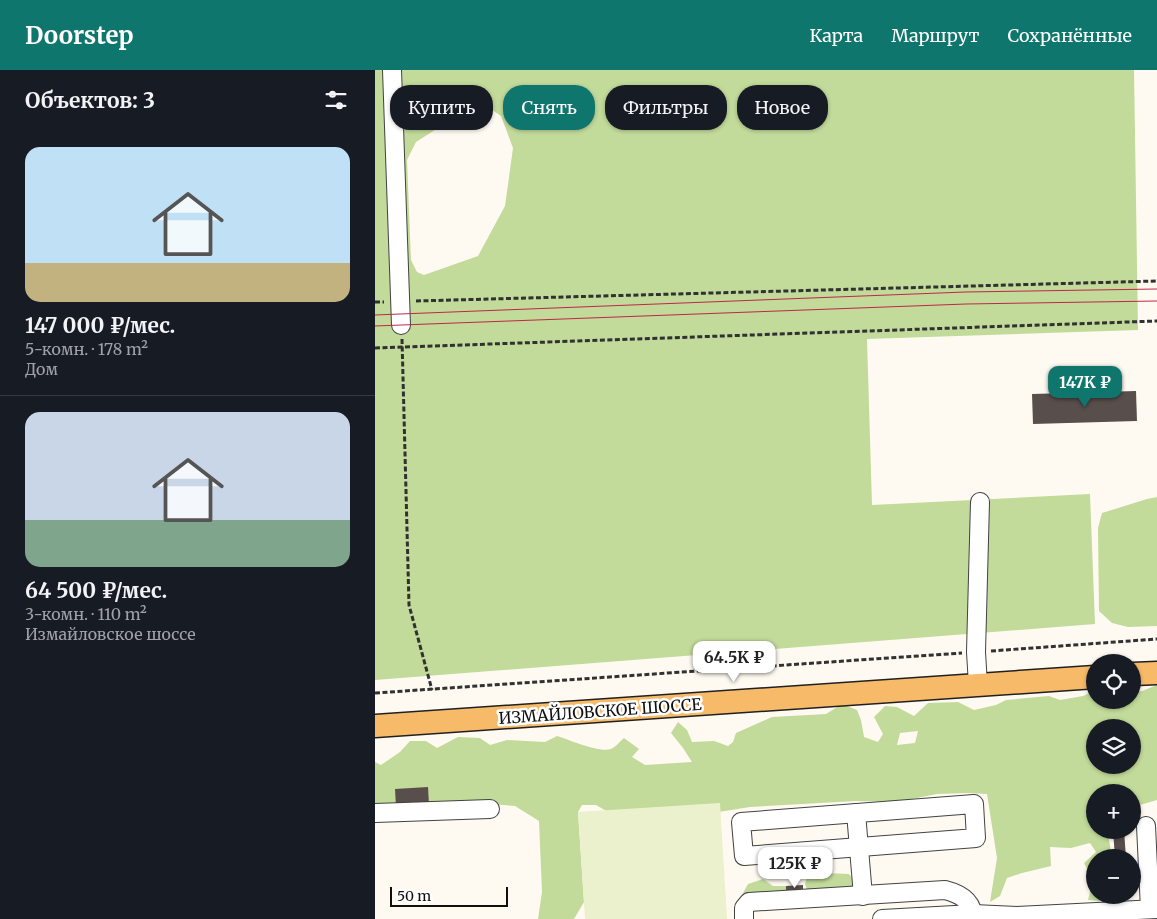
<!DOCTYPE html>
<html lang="ru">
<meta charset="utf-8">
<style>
:root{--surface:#171b24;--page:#242831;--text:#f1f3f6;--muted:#9ea1a6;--line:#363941;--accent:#0f766e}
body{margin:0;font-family:Merriweather,serif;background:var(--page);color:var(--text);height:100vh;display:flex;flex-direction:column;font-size:19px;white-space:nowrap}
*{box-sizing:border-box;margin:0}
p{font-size:16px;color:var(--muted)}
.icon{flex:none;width:28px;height:28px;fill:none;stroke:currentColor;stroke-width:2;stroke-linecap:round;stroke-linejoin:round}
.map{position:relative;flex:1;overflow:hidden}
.details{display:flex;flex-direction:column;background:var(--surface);width:375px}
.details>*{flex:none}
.hud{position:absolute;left:15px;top:15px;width:475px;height:45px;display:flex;gap:10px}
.tools{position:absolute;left:711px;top:584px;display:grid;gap:10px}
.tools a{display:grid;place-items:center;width:55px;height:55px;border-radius:50%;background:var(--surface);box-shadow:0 1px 4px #0004;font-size:25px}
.scale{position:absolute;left:15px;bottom:12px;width:118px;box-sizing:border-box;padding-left:5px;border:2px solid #0f0f0f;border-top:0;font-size:14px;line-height:18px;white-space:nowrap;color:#0f0f0f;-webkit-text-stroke:4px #fff;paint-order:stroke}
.price{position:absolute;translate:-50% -42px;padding:0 11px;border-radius:10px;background:#fff;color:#222;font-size:16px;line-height:32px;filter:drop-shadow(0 1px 2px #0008)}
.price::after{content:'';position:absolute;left:50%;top:30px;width:15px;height:11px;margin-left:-8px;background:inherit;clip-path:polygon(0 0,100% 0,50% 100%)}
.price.selected{background:var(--accent);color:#fff}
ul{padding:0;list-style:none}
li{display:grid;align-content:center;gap:10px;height:265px;padding:0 25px}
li+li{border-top:1px solid var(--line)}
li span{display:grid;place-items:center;height:155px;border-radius:15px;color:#555}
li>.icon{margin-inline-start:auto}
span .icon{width:90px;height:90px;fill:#fffc;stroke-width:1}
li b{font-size:21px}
h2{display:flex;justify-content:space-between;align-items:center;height:60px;padding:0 25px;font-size:21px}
.tag{padding:0 18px;border-radius:20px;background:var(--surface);box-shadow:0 1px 4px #0004;font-size:18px;line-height:45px}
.tag.selected{background:var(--accent);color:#fff}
header{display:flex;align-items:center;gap:30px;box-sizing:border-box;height:70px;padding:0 25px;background:var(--accent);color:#fff}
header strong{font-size:24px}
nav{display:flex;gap:28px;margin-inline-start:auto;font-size:18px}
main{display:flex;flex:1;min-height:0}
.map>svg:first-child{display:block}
.forest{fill:#c2da9a;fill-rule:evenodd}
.pitch{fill:#ebf1cc}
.building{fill:#584e4b}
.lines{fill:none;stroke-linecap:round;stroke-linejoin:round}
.minor-casing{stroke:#424242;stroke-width:20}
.major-casing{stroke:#202020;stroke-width:25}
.path{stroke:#313131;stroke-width:3;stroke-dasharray:5 2.5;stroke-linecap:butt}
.minor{stroke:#fff;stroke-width:18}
.major{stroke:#f7ba69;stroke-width:22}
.tram{stroke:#be274a;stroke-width:1}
.labels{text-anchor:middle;stroke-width:5;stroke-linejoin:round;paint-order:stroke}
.street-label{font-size:16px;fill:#0f0f0f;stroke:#fff}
</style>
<header>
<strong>Doorstep</strong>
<nav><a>Карта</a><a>Маршрут</a><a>Сохранённые</a></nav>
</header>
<main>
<section class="details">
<h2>Объектов: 3<svg class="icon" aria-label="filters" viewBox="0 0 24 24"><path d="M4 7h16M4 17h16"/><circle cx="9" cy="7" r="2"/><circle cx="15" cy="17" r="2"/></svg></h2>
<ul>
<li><span style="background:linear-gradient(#bfe0f5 75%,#c2b280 0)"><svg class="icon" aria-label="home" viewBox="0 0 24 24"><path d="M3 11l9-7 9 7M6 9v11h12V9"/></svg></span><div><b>147 000 ₽/мес.</b><p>5-комн. · 178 m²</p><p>Дом</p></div></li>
<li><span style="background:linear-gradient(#c9d6e8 70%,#7fa58c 0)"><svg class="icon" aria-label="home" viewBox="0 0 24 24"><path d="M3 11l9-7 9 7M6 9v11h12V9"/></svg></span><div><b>64 500 ₽/мес.</b><p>3-комн. · 110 m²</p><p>Измайловское шоссе</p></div></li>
</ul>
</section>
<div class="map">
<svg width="782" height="849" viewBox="0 0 782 849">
<rect width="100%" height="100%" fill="#fffaf1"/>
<!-- forest -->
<g class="forest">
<path d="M0 0H759L763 260 492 269 497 435 715 424 720 554 0 610ZM110 35 126 46 138 78 130 136 103 186 49 205 42 202 36 190 32 90 41 72 74 51Z"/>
<path d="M782 427V556L753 557 737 553 724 541 723 458 727 443 772 429Z"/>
<path d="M782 615V730L765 735 758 732V722H720V760H732L737 786V787L720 788V825H738V829L724 831 713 830 718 811 709 793 721 782 715 773 696 778 675 777 676 796 647 803 632 808 625 826 615 832 622 788 612 724 592 723 562 724 521 732 481 731 375 737 331 744 235 743 221 735H207L203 742 209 832 199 849H163L167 822 164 751 140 736 115 734 0 740V692L6 695 25 682 35 671H51L62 678 83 667 105 668 115 675 132 670 170 672 182 666C195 670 224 683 236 679 241 677 245 671 249 668L264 679 257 687 270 695 317 692 308 678 296 663 303 652 312 660 317 672 339 671 353 676 358 672 361 663 397 647 451 644 467 634 482 640 486 650 489 667 503 672 508 664 499 647 510 636 522 637 539 646 553 633 583 632 599 640 621 635 631 630 674 626 685 630 708 626 720 620V630H758V622L767 621ZM720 658H758V695H720ZM543 661 540 673 522 675 525 663Z"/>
<path d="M449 803 474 804 482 814 479 818 433 822 430 814 432 807Z"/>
<path d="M388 809 398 816H411V823L375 827 368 823 373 814Z"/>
</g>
<!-- pitch -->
<path class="pitch" d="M345 733 352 849H210L203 742Z"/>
<!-- building -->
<g class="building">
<path d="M761 321 762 351 658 354 657 324Z"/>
<path d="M53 717 54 735 21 737 20 719Z"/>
<path d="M738 760H749L751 788H740Z"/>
<path d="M428 815V822L411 823V816Z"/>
<path d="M742 825H753V827L742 828Z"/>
</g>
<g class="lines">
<!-- minor casing -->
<g class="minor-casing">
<g id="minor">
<path d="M17 0 26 255"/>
<path d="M603 615 601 582 605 432"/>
<path d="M599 734 601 768 369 786 366 752Z"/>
<path d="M0 743 115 739"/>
<path d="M481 743 488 826"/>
<path d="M771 756 775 839"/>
<path d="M369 849V838L374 832 570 820C586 824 598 831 598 849"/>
<path d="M507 849 598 844 642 846 782 839"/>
</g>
</g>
<!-- major casing -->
<g class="major-casing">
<g id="major">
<path d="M758 604 782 603"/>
<path d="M0 656 720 607"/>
</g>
</g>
<!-- path -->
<g class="path">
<path d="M41 231 782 211"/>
<path d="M0 232H9"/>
<path d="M27 269 34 535 57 620"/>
<path d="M0 278 782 251"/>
<path d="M616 581 782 569"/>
<path d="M0 623 587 583"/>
</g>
<!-- minor -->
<use href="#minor" class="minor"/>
<!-- major -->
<use href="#major" class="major"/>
<!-- tram -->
<g class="tram">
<path d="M0 245 590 222 782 219"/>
<path d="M0 256 591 234 782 231"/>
</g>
</g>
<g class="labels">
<!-- street labels -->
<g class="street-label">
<text transform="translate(225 641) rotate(-4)" y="6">ИЗМАЙЛОВСКОЕ ШОССЕ</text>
</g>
</g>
</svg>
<div class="tools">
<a><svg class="icon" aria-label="locate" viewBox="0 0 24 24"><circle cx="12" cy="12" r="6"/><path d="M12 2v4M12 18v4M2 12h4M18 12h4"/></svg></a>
<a><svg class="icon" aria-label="layers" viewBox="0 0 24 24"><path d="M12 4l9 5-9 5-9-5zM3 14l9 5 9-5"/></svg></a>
<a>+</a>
<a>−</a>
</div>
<div class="scale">50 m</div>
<b class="price selected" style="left:710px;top:338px">147K ₽</b>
<b class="price" style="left:359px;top:613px">64.5K ₽</b>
<b class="price" style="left:420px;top:819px">125K ₽</b>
<div class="hud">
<a class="tag">Купить</a>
<a class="tag selected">Снять</a>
<a class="tag">Фильтры</a>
<a class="tag">Новое</a>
</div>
</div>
</main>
